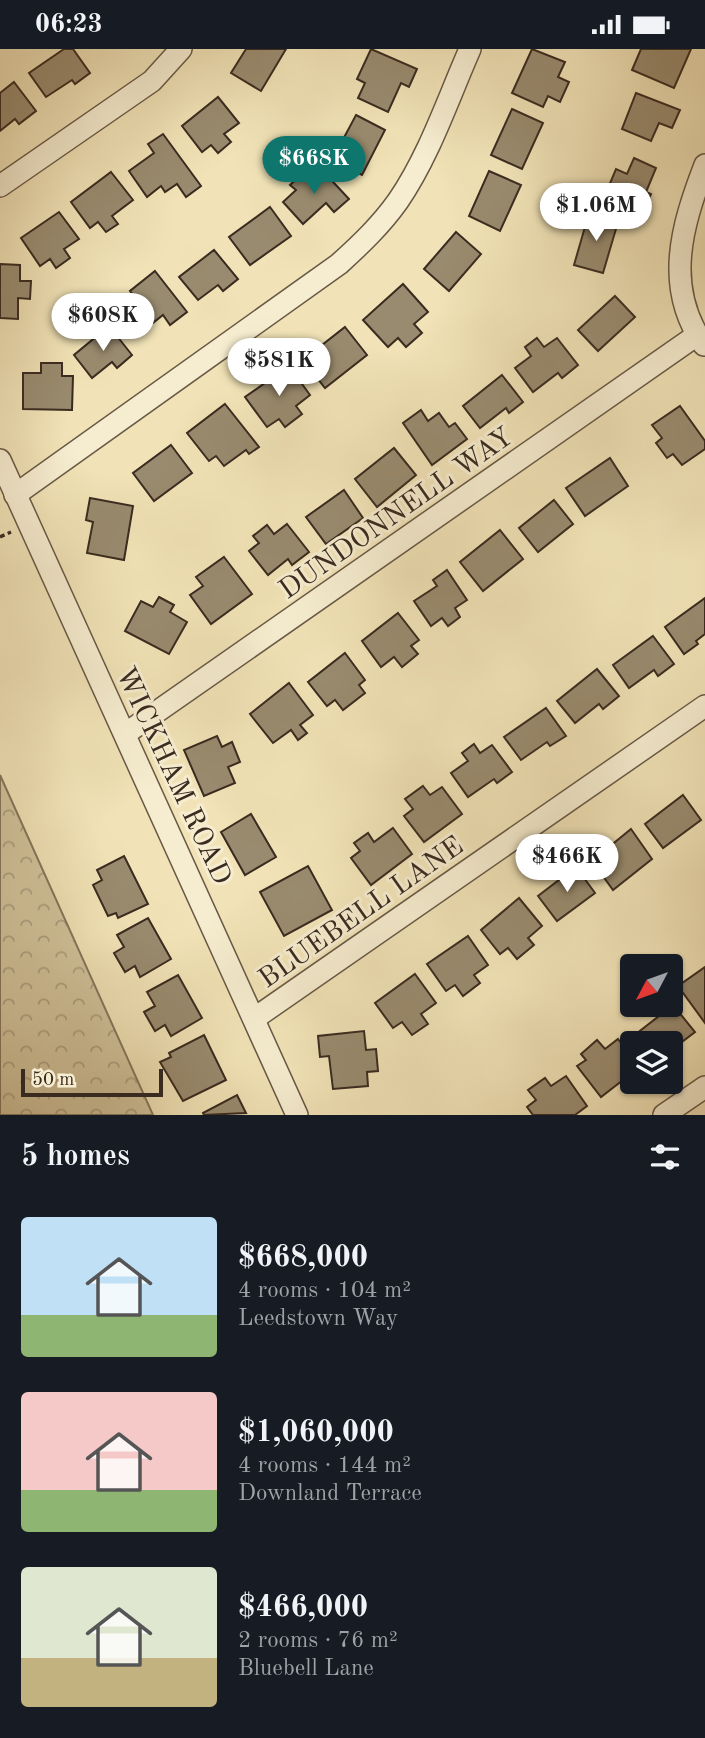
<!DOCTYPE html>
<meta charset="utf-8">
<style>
:root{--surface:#171b24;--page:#20242c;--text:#f1f3f6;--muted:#9ea1a6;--accent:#0f766e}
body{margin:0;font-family:"Old Standard TT",serif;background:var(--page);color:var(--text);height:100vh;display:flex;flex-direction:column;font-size:26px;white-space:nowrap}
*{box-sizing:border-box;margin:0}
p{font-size:23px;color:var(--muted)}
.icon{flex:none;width:38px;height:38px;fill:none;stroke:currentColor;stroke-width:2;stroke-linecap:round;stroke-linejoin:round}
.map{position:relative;height:1066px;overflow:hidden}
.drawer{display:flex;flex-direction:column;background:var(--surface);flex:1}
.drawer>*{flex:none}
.needle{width:46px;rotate:229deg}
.fabs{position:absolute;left:620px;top:905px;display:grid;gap:14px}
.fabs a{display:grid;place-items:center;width:63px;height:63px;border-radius:7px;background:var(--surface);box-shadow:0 2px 5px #0004;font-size:35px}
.scale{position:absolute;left:21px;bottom:18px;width:142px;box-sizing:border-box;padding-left:7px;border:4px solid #3a2b20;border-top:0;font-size:19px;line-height:24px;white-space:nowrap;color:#3a2b20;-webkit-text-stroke:5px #f6edd0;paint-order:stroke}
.price{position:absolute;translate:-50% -60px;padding:0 16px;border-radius:24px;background:#fff;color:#222;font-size:23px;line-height:46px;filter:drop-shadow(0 2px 4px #0008)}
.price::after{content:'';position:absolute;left:50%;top:42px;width:21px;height:16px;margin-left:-10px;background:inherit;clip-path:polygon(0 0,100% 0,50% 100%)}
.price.selected{background:var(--accent);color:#fff}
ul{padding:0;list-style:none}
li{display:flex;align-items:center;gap:21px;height:175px;padding:0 21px}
li span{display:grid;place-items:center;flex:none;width:196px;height:140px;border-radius:7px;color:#555}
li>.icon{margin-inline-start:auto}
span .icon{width:84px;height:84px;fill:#fffc;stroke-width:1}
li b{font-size:30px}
h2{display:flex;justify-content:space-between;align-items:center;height:84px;padding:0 21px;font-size:30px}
.status{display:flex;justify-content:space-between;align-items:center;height:49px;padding:0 35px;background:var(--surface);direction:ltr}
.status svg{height:19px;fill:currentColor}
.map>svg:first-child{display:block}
.park{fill:url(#park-crowns);stroke:#86785e;stroke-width:2}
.building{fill:#998b6f;stroke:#3a2b20;stroke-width:2}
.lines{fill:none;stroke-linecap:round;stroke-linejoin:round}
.minor-casing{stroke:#685946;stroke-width:24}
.path{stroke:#3a2b20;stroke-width:3.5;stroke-dasharray:5 3.5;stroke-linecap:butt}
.minor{stroke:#f6edd0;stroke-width:21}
.labels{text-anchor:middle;stroke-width:6;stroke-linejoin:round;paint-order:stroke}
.street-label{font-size:28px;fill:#3a2b20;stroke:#f6edd0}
</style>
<div class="status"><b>06:23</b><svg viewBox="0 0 49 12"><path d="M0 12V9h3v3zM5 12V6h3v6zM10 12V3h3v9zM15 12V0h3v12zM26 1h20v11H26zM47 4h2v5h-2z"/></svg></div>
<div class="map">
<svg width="705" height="1066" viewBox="0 0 705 1066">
<defs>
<pattern id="park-crowns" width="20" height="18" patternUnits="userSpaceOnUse" patternTransform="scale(1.75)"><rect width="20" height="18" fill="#d2c49d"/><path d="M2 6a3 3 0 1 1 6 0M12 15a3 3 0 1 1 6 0" fill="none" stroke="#ab9f80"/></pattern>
</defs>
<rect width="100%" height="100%" fill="#f1e3b7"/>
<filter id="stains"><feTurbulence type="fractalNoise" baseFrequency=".00286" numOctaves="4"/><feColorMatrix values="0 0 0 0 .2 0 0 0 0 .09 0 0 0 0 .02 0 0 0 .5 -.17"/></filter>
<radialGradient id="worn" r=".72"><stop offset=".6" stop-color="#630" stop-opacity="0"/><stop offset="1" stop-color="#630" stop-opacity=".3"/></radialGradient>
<!-- park -->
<path class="park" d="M0 726 153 1066H0Z"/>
<!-- building -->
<g class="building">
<path d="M64 0H73L90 24 75 35 72 31 46 48 29 24Z"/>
<path d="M246 0H286L261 42 231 24Z"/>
<path d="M371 0 417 20 409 38 401 34 388 63 358 49 365 34 357 30Z"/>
<path d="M532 0 565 13 558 28 569 33 560 53 548 47 543 58 512 44Z"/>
<path d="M641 0H691L674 39 632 21Z"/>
<path d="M14 33 36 62 19 75 15 70 0 82V44Z"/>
<path d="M636 44 680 61 672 79 659 74 651 92 622 80Z"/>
<path d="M218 48 239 74 224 85 231 93 218 104 211 96 202 103 182 77Z"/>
<path d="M512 60 543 74 522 120 491 106Z"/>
<path d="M356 66 385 81 362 126 332 111Z"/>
<path d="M163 85 201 137 186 148 177 135 165 143 161 137 147 148 129 122 154 104 148 95Z"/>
<path d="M634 109 656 119 646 143 651 145 641 168 603 151 616 120 627 125Z"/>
<path d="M320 119 349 150 334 163 326 154 303 175 283 153 296 141 290 136 303 124 308 130Z"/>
<path d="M489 122 521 136 500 182 469 167Z"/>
<path d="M111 123 133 151 112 167 118 175 106 183 98 173 90 179 71 153Z"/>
<path d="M270 158 291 187 250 216 229 188Z"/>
<path d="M59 163 79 190 64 200 70 209 56 219 50 210 40 217 21 189Z"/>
<path d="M589 164 618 173 603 224 574 216Z"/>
<path d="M456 183 481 205 449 242 424 220Z"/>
<path d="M214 201 238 230 223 242 218 236 198 251 179 228Z"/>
<path d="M0 215 20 216V232H31L30 250 18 249V270L0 269Z"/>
<path d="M155 222 187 263 170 276 163 266 139 285 119 259 134 247 130 242Z"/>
<path d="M403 235 428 263 414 275 422 284 406 298 398 289 388 298 363 271Z"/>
<path d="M615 247 635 268 598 302 578 281Z"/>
<path d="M109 277 132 306 117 319 112 313 92 329 74 306Z"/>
<path d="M345 278 367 306 325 339 303 311Z"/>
<path d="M537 289 544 298 557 289 578 316 562 329 558 324 533 343 515 319 531 307 525 298Z"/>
<path d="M41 314H62V327H73L72 361 23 360V324H41Z"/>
<path d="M289 317 310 346 296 357 302 365 285 378 279 370 267 378 245 348Z"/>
<path d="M502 326 523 353 509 364 506 359 480 379 463 357Z"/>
<path d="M225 355 259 398 249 405 246 401 224 417 216 407 209 412 187 384Z"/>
<path d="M680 357 705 392V400L682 416 673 405 667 409 656 394 662 389 652 376Z"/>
<path d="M421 361 428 372 439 364 449 378 455 374 467 390 432 416 403 374Z"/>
<path d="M171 396 192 424 154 452 133 424Z"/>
<path d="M394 399 416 426 377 458 355 430Z"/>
<path d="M610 409 628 437 585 467 566 439Z"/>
<path d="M344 441 363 469 326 495 306 468Z"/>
<path d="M90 449 133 457 124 511 87 504 93 473 86 471Z"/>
<path d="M554 451 573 475 538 503 519 479Z"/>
<path d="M287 475 309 503 292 516 288 510 268 526 249 502 259 494 253 487 267 476 274 485Z"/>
<path d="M500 481 523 510 483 542 460 513Z"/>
<path d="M224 508 252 545 211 575 190 546 203 537 196 528Z"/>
<path d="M447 521 467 551 455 559 460 568 448 577 442 569 431 577 414 552 437 537 433 531Z"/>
<path d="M159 548 174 556 170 563 187 573 169 605 125 582 141 552 153 558Z"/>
<path d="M705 549V585L696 592 698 595 684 605 665 578Z"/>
<path d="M398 564 419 591 411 597 418 605 402 618 394 608 381 618 362 592Z"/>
<path d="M653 587 674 615 658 627 654 621 629 639 613 616Z"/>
<path d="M345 604 365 631 359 636 365 644 343 661 335 651 327 657 308 633Z"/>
<path d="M597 620 619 647 603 660 599 655 575 674 557 652Z"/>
<path d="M289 634 313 666 300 676 307 684 298 691 291 681 273 694 250 665Z"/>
<path d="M546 659 566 687 550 697 547 693 521 711 504 688Z"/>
<path d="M217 687 222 698 232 693 240 713 228 718 235 734 204 747 184 701Z"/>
<path d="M474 695 480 704 492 696 512 723 497 734 494 730 468 748 451 724 468 712 462 704Z"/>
<path d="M423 737 430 746 442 738 462 765 424 793 404 767 413 760 405 750Z"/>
<path d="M683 746 701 771 663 799 645 775Z"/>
<path d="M251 765 276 808 245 826 221 783Z"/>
<path d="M393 779 412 805 371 836 351 809 360 802 354 794 368 784 374 793Z"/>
<path d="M631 780 652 810 613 841 592 812Z"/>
<path d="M124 807 148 855 118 869 116 864 108 867 93 836 102 831 97 821Z"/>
<path d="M308 817 332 861 284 887 260 843Z"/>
<path d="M576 818 595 844 557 872 538 847Z"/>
<path d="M519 849 542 877 528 889 534 896 517 910 508 899 500 905 481 881Z"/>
<path d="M148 869 171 910 140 928 135 917 125 923 114 904 124 898 117 886Z"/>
<path d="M468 887 488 916 474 926 480 934 463 947 455 936 446 942 427 915Z"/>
<path d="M705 918V974L678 937Z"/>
<path d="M415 925 436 954 421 965 428 975 412 986 402 973 393 979 375 954Z"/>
<path d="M178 926 202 969 171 987 165 976 155 982 144 963 155 957 147 943Z"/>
<path d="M673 956 695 983 670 1002V994H642L636 985Z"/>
<path d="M364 982 366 1001 376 1000 378 1022 367 1023 368 1037 333 1040 329 1007 320 1008 318 987Z"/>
<path d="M204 986 226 1031 183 1052 160 1013 171 1008 169 1004Z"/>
<path d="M618 990 632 1008V1024L601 1048 577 1017 586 1011 581 1005 597 991 605 1000Z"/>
<path d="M566 1027 587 1057 575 1066H533L527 1058 536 1051 528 1041 545 1029 551 1037Z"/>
<path d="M237 1046 246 1064 204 1066 203 1064Z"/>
</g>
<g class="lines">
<!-- minor casing -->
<g class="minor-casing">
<g id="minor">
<path d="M0 137 152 32 181 0"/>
<path d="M704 296C663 238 682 176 705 116"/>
<path d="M0 411 297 1066"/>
<path d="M15 446 339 215C361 195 381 176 398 152 429 107 448 50 470 0"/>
<path d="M125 685 697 286"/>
<path d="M255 969 705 657"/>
<path d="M664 1066 705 1038"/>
</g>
</g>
<!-- path -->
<path class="path" d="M0 488 11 483"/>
<!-- minor -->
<use href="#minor" class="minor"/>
</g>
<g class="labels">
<!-- street labels -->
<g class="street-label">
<text transform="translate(395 463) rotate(-35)" y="10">DUNDONNELL WAY</text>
<text transform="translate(175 726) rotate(65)" y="10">WICKHAM ROAD</text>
<text transform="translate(360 862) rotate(-35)" y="10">BLUEBELL LANE</text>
</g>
</g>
<rect width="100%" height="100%" filter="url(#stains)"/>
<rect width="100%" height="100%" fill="url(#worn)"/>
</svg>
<div class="fabs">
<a><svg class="needle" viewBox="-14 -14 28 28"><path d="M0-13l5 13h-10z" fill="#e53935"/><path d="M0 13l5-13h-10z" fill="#9ea1a6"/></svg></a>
<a><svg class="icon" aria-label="layers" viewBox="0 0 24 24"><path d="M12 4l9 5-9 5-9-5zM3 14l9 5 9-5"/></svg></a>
</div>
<div class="scale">50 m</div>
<b class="price selected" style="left:314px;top:147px">$668K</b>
<b class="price" style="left:596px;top:194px">$1.06M</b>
<b class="price" style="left:103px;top:304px">$608K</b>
<b class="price" style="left:279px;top:349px">$581K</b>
<b class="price" style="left:567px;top:845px">$466K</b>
</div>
<section class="drawer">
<h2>5 homes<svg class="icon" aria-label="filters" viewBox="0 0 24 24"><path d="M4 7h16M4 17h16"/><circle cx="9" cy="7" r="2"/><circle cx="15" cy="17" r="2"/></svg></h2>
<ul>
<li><span style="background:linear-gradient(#bfe0f5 70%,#8fb573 0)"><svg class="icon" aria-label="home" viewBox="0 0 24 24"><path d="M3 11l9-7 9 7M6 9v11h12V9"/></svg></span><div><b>$668,000</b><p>4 rooms · 104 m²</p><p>Leedstown Way</p></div></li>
<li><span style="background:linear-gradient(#f6c9c9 70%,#8fb573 0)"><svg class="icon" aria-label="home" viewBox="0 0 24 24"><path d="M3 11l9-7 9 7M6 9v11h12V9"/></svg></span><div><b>$1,060,000</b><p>4 rooms · 144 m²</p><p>Downland Terrace</p></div></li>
<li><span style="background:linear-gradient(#dfe7d0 65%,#c2b280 0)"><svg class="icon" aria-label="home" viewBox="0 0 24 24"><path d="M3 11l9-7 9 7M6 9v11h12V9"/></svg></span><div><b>$466,000</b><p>2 rooms · 76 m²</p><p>Bluebell Lane</p></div></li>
</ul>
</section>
